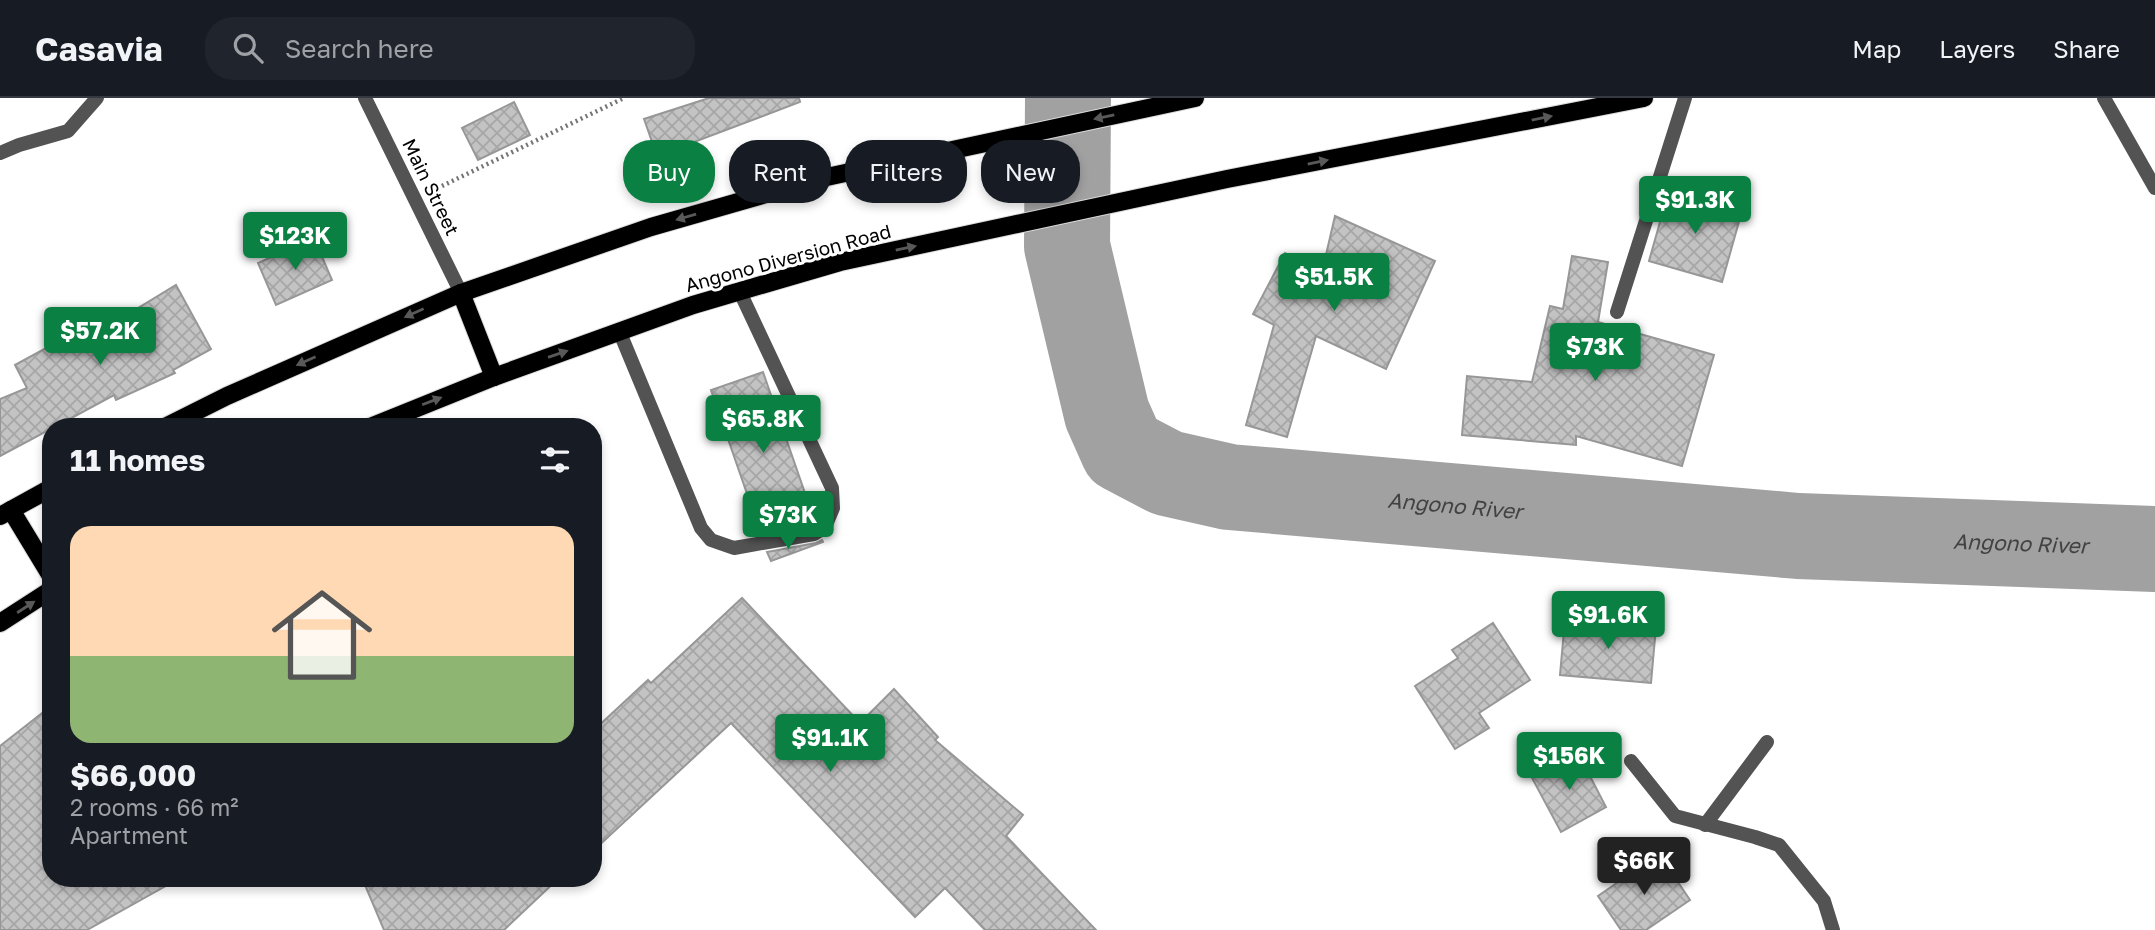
<!DOCTYPE html>
<meta charset="utf-8">
<style>
:root{--surface:#171b24;--page:#20242c;--text:#f1f3f6;--muted:#9ea1a6;--line:#363941;--accent:#0b8043}
body{margin:0;font-family:"Golos Text",sans-serif;background:var(--page);color:var(--text);height:100vh;display:flex;flex-direction:column;font-size:26px;white-space:nowrap}
*{box-sizing:border-box;margin:0}
p{font-size:23px;color:var(--muted)}
.icon{flex:none;width:38px;height:38px;fill:none;stroke:currentColor;stroke-width:2;stroke-linecap:round;stroke-linejoin:round}
.map{position:relative;flex:1;overflow:hidden}
.side{position:absolute;left:42px;top:320px;width:560px;height:469px;display:flex;flex-direction:column;background:var(--surface);border-radius:28px;box-shadow:0 4px 10px #0003}
.side>*{flex:none}
.guide{position:absolute;left:623px;top:42px;width:665px;height:63px;display:flex;gap:14px}
.price{position:absolute;translate:-50% -60px;padding:0 16px;border-radius:7px;background:var(--accent);color:#fff;font-size:23px;line-height:46px;filter:drop-shadow(0 2px 4px #0008)}
.price::after{content:'';position:absolute;left:50%;top:42px;width:21px;height:16px;margin-left:-10px;background:inherit;clip-path:polygon(0 0,100% 0,50% 100%)}
.price.on{background:#222;color:#fff}
ul{padding:0;list-style:none}
li{display:grid;align-content:center;gap:14px;height:371px;padding:0 28px}
li+li{border-top:2px solid var(--line)}
li span{display:grid;place-items:center;height:217px;border-radius:21px;color:#555}
li>.icon{margin-inline-start:auto}
span .icon{width:126px;height:126px;fill:#fffc;stroke-width:1}
li b{font-size:30px}
h2{display:flex;justify-content:space-between;align-items:center;height:84px;padding:0 28px;font-size:30px}
.pill{padding:0 24px;border-radius:28px;background:var(--surface);box-shadow:0 4px 10px #0003;font-size:24px;line-height:63px}
.pill.on{background:var(--accent);color:#fff}
header{display:flex;align-items:center;gap:42px;box-sizing:border-box;height:98px;padding:0 35px;background:var(--surface);border-bottom:2px solid var(--line)}
header strong{font-size:33px}
nav{display:flex;gap:38px;margin-inline-start:auto;font-size:24px}
.search{width:490px;height:63px;background:var(--page);display:flex;align-items:center;gap:18px;box-sizing:border-box;padding:0 24px;border-radius:28px;color:var(--muted);font-size:26px}
.map>svg:first-child{display:block}
.lines{fill:none;stroke-linecap:round;stroke-linejoin:round}
.river{stroke:#a1a1a1;stroke-width:86}
.building{fill:url(#building-cross-hatch);stroke:#979797;stroke-width:2}
.primary-casing{stroke:#dbdbdb;stroke-width:20}
.path{stroke:#757575;stroke-width:4.5;stroke-dasharray:2 3.5;stroke-linecap:butt}
.service{stroke:#535353;stroke-width:14}
.minor{stroke:#535353;stroke-width:14}
.primary{stroke:#000;stroke-width:18}
.oneway{fill:#595959}
.labels{text-anchor:middle;stroke-width:6;stroke-linejoin:round;paint-order:stroke}
.street-label{font-size:19px;fill:#000;stroke:#fff}
.water-label{font-size:21px;font-style:italic;fill:#424242;stroke:#fff}
</style>
<header>
<strong>Casavia</strong>
<div class="search"><svg class="icon" aria-label="search" viewBox="0 0 24 24"><circle cx="10" cy="10" r="6"/><path d="M15 15l6 6"/></svg>Search here</div>
<nav><a>Map</a><a>Layers</a><a>Share</a></nav>
</header>
<div class="map">
<svg width="2155" height="832" viewBox="0 0 2155 832">
<defs>
<pattern id="building-cross-hatch" width="8" height="8" patternUnits="userSpaceOnUse" patternTransform="scale(1.75)"><rect width="8" height="8" fill="#c3c3c3"/><path d="M0 0l8 8M0 8l8-8" fill="none" stroke="#a6a6a6"/></pattern>
</defs>
<rect width="100%" height="100%" fill="#fff"/>
<g class="lines">
<!-- river -->
<path class="river" id="s1" d="M1068 0 1067 148 1107 316 1123 352 1167 375 1229 389 1798 438 2155 451"/>
</g>
<!-- building -->
<g class="building">
<path d="M709 0H799L800 4 657 58 644 21Z"/>
<path d="M514 4 530 37 478 62 462 30Z"/>
<path d="M1669 92 1742 113 1722 184 1649 163Z"/>
<path d="M1335 118 1435 163 1386 271 1316 238 1287 339 1246 327 1274 227 1253 216 1285 155 1322 174Z"/>
<path d="M314 140 332 182 276 207 258 165Z"/>
<path d="M1572 158 1608 164 1598 224 1714 257 1682 368 1576 338V347L1462 337 1467 278 1532 284 1550 208 1563 211Z"/>
<path d="M176 187 211 251 173 272 175 275 116 302 114 297 55 329H51V331L0 358V301L27 290 15 267 70 237 71 240 133 213Z"/>
<path d="M763 274 815 424 810 427 761 436 711 292Z"/>
<path d="M822 442 823 444 771 463 767 454 816 445Z"/>
<path d="M742 500 860 625 894 591 938 639 935 642 1023 717 1006 738 1096 832H985L945 790 915 819 731 625 593 753V633L648 582 651 585Z"/>
<path d="M1565 521 1656 529 1651 585 1560 577Z"/>
<path d="M1493 525 1530 582 1479 615 1489 630 1455 651 1415 588 1458 560 1452 552Z"/>
<path d="M51 608V780H180L87 832H0V648Z"/>
<path d="M1578 655 1606 709 1561 734 1532 680Z"/>
<path d="M1659 756 1690 802 1646 832H1621L1598 798Z"/>
<path d="M362 780H559L504 832H384Z"/>
</g>
<g class="lines">
<!-- primary casing -->
<g class="primary-casing">
<g id="primary">
<path d="M461 195 494 279"/>
<path d="M165 329 227 298 461 195 651 129 822 80 1195 0"/>
<path d="M370 329 494 279 693 207 840 164 1227 81 1644 0"/>
<path d="M11 412 51 478"/>
<path d="M0 418 51 390"/>
<path d="M0 525 51 492"/>
</g>
</g>
<!-- path -->
<path class="path" d="M442 88 624 0"/>
<!-- service -->
<g class="service">
<path d="M0 55 19 47 68 33 97 0"/>
<path d="M1617 214 1685 0"/>
<path d="M620 235 701 430 711 442 734 450 814 436 825 429 833 410 832 390 740 194"/>
<path d="M1631 663 1675 718 1755 739 1779 747 1824 803 1833 832"/>
<path d="M1705 727 1767 644"/>
</g>
<!-- minor -->
<g class="minor">
<path d="M365 0 461 195"/>
<path d="M2104 0 2155 90"/>
</g>
<!-- primary -->
<use href="#primary" class="primary"/>
</g>
<!-- one-way arrows -->
<defs><path id="oneway-solid" d="M-6-.8H1V-3.2L6.5 0L1 3.2V.8H-6Z" transform="scale(1.75)"/></defs>
<g class="oneway">
<use href="#oneway-solid" transform="translate(1104 19) rotate(168)"/>
<use href="#oneway-solid" transform="translate(1542 20) rotate(-11)"/>
<use href="#oneway-solid" transform="translate(1318 64) rotate(-11)"/>
<use href="#oneway-solid" transform="translate(686 119) rotate(164)"/>
<use href="#oneway-solid" transform="translate(906 150) rotate(-12)"/>
<use href="#oneway-solid" transform="translate(414 215) rotate(156)"/>
<use href="#oneway-solid" transform="translate(558 256) rotate(-19)"/>
<use href="#oneway-solid" transform="translate(306 263) rotate(156)"/>
<use href="#oneway-solid" transform="translate(432 303) rotate(-21)"/>
<use href="#oneway-solid" transform="translate(26 509) rotate(-33)"/>
</g>
<g class="labels">
<!-- street labels -->
<g class="street-label">
<text transform="translate(431 89) rotate(64)" y="7">Main Street</text>
<text transform="translate(788 160) rotate(-15)" y="7">Angono Diversion Road</text>
</g>
<!-- water labels -->
<g class="water-label">
<text dy="7" stroke="none"><textPath href="#s1" startOffset="700">Angono River</textPath></text>
<text dy="7" stroke="none"><textPath href="#s1" startOffset="1267">Angono River</textPath></text>
</g>
</g>
</svg>
<b class="price" style="left:1695px;top:138px">$91.3K</b>
<b class="price" style="left:295px;top:174px">$123K</b>
<b class="price" style="left:1334px;top:215px">$51.5K</b>
<b class="price" style="left:100px;top:269px">$57.2K</b>
<b class="price" style="left:1595px;top:285px">$73K</b>
<b class="price" style="left:763px;top:357px">$65.8K</b>
<b class="price" style="left:788px;top:453px">$73K</b>
<b class="price" style="left:1608px;top:553px">$91.6K</b>
<b class="price" style="left:830px;top:676px">$91.1K</b>
<b class="price" style="left:1569px;top:694px">$156K</b>
<b class="price on" style="left:1644px;top:799px">$66K</b>
<div class="guide">
<a class="pill on">Buy</a>
<a class="pill">Rent</a>
<a class="pill">Filters</a>
<a class="pill">New</a>
</div>
<section class="side">
<h2>11 homes<svg class="icon" aria-label="filters" viewBox="0 0 24 24"><path d="M4 7h16M4 17h16"/><circle cx="9" cy="7" r="2"/><circle cx="15" cy="17" r="2"/></svg></h2>
<ul>
<li><span style="background:linear-gradient(#ffd9b3 60%,#8fb573 0)"><svg class="icon" aria-label="home" viewBox="0 0 24 24"><path d="M3 11l9-7 9 7M6 9v11h12V9"/></svg></span><div><b>$66,000</b><p>2 rooms · 66 m²</p><p>Apartment</p></div></li>
</ul>
</section>
</div>
